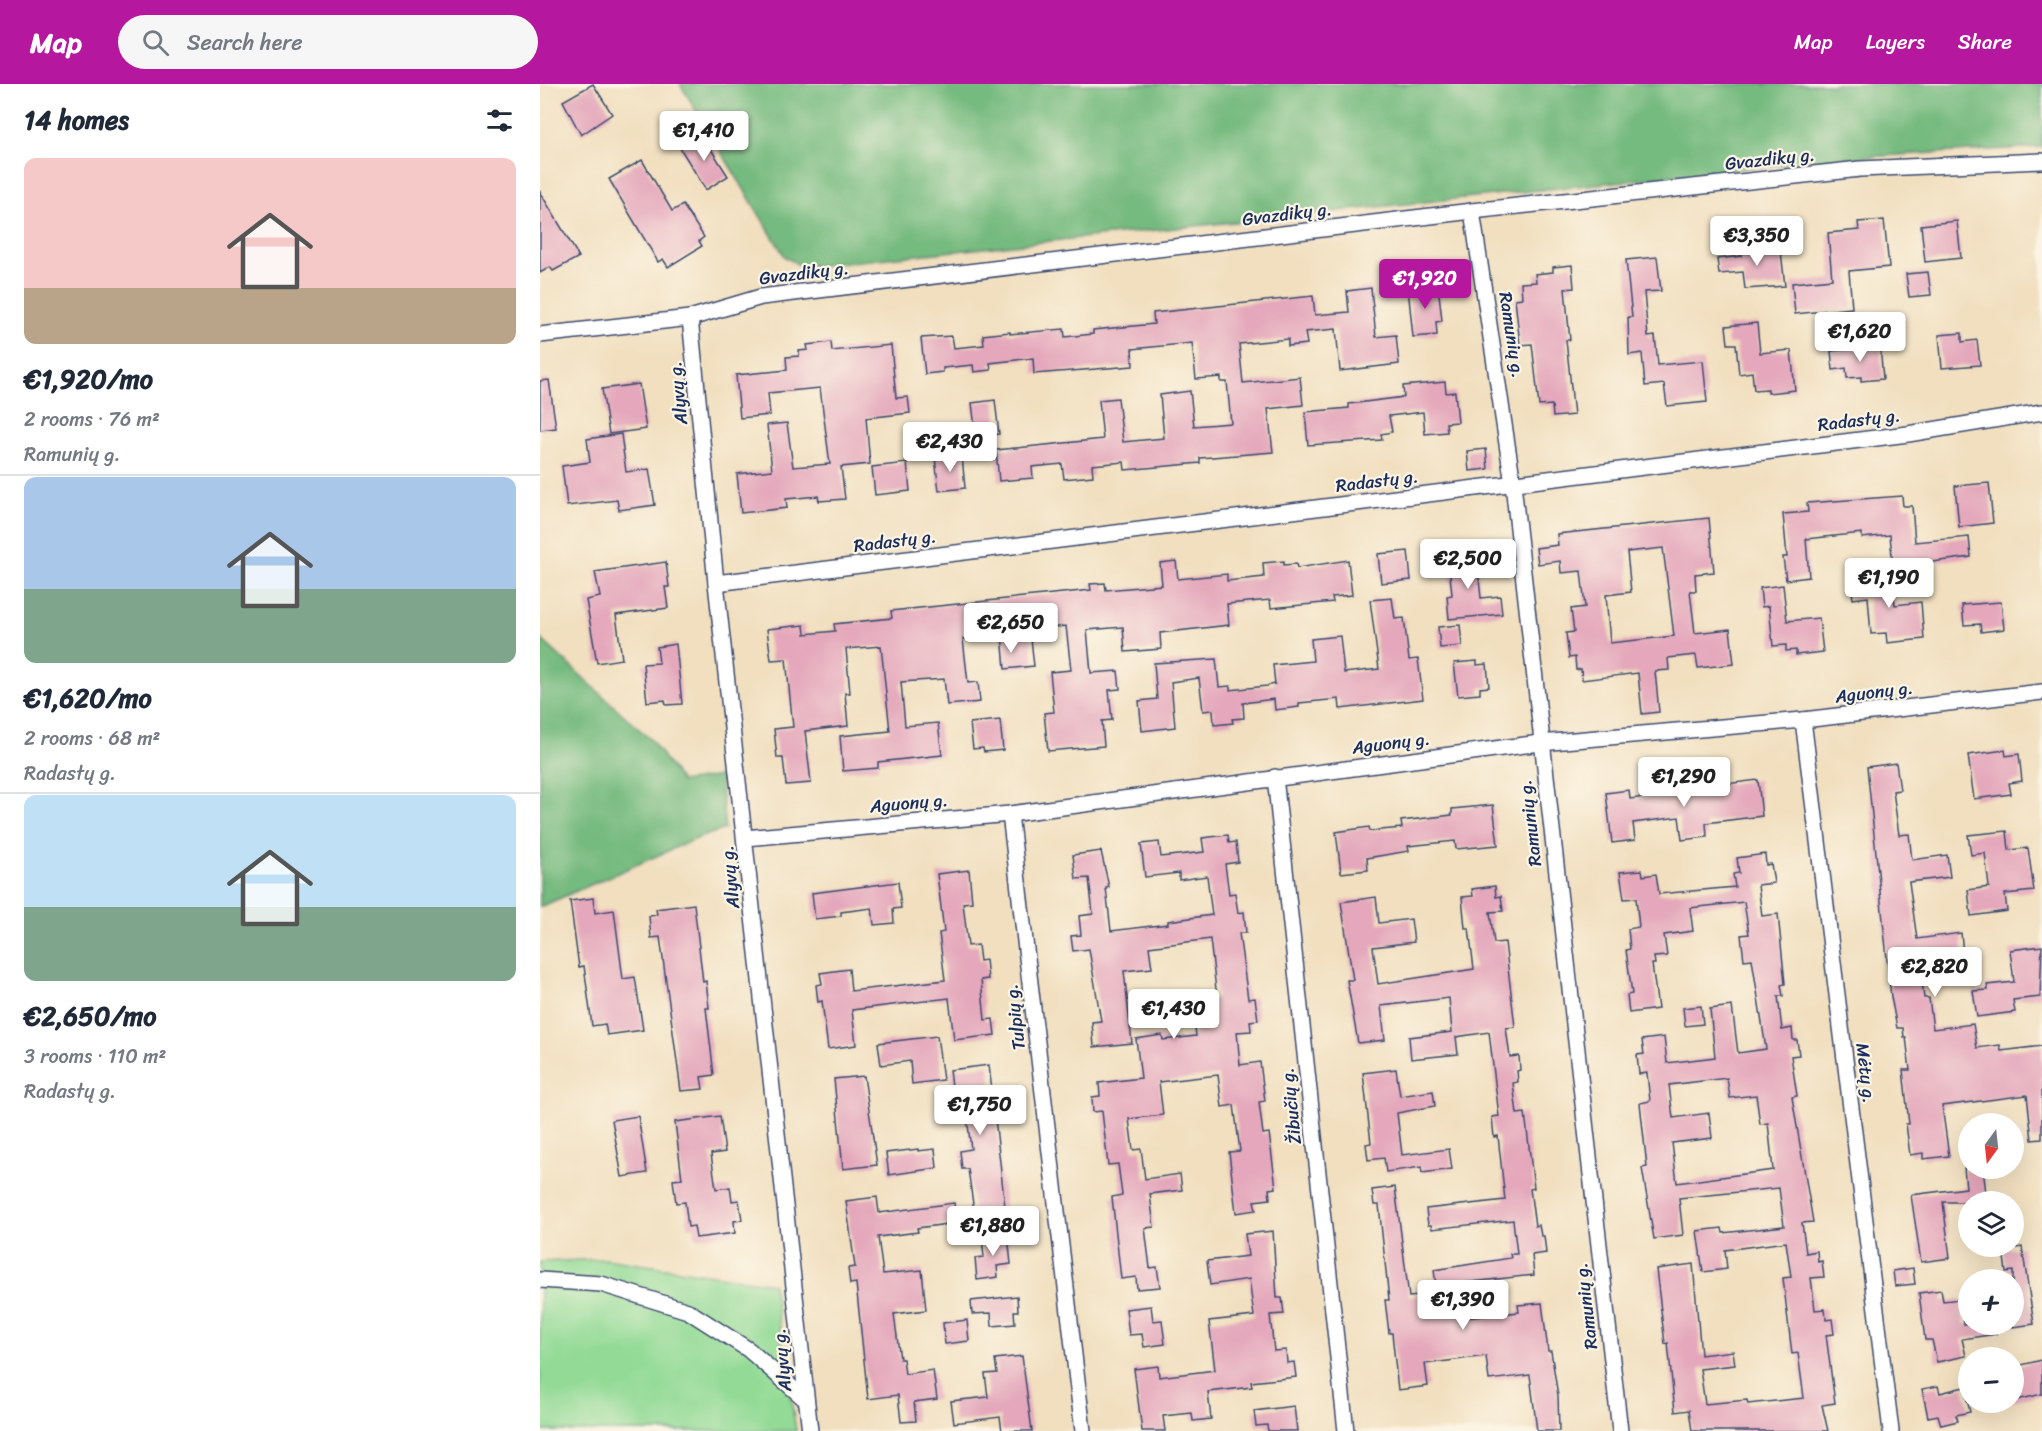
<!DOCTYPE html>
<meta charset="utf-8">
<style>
:root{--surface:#fff;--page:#f6f6f7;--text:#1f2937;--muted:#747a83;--line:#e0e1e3;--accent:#b5179e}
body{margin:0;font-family:Sriracha,sans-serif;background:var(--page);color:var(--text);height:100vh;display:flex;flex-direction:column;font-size:22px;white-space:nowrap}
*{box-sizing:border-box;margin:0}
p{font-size:20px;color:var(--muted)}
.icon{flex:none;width:33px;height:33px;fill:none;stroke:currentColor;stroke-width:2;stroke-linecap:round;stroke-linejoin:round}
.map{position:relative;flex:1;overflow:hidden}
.drawer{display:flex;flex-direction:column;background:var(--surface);width:540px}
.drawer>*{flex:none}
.needle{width:39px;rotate:195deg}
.controls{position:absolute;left:1418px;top:1029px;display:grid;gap:12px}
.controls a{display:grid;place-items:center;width:66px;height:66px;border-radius:50%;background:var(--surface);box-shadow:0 6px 24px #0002;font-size:30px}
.price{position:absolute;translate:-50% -51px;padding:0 14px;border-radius:6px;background:#fff;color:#222;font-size:20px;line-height:39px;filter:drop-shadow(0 2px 3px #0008)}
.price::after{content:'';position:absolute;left:50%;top:36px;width:18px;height:14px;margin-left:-9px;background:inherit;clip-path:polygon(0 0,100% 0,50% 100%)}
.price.on{background:var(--accent);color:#fff}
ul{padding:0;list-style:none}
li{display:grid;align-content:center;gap:12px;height:318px;padding:0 24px}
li+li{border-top:2px solid var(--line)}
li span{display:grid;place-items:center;height:186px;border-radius:12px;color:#555}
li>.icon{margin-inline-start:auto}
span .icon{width:108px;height:108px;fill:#fffc;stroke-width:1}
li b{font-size:26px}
h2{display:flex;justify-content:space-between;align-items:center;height:72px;padding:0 24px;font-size:26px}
header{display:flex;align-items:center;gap:36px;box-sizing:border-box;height:84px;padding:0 30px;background:var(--accent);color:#fff}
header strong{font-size:28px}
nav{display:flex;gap:33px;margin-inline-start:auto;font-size:21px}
.search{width:420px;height:54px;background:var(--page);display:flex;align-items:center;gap:15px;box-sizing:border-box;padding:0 21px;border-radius:33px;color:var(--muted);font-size:22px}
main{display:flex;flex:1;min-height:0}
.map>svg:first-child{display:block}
.green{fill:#92da95;stroke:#56847a;stroke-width:1.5}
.forest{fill:#75ba7e;stroke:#48746e;stroke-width:1.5}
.building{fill:#e4a7bb;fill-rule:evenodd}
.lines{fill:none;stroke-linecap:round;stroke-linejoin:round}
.street-casing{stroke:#3b496d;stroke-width:18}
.street{stroke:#fff;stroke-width:15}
.labels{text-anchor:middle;stroke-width:4.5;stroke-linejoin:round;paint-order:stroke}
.street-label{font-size:18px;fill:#1b2f5e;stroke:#fcf5e5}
</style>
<header>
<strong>Map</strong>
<div class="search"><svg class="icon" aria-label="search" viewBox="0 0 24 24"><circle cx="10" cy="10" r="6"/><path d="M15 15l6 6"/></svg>Search here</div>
<nav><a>Map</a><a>Layers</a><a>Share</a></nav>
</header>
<main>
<section class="drawer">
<h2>14 homes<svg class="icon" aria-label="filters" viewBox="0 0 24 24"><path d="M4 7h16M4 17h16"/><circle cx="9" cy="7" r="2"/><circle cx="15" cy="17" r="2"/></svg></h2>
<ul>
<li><span style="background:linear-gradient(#f6c9c9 70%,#b9a48a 0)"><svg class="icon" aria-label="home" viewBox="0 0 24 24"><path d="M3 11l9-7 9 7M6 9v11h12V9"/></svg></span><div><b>€1,920/mo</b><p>2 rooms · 76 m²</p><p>Ramunių g.</p></div></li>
<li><span style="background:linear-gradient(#a9c7e8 60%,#7fa58c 0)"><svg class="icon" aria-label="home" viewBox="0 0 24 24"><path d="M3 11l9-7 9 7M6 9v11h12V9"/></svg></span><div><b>€1,620/mo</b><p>2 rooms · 68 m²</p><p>Radastų g.</p></div></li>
<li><span style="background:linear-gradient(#bfe0f5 60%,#7fa58c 0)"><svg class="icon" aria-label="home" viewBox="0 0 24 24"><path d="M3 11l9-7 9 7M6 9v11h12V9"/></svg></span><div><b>€2,650/mo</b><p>3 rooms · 110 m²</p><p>Radastų g.</p></div></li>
</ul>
</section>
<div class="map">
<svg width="1502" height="1347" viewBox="0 0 1502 1347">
<rect width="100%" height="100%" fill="#fcf5e5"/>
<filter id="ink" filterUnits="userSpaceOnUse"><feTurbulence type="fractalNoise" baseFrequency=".0167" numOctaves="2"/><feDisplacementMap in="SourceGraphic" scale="12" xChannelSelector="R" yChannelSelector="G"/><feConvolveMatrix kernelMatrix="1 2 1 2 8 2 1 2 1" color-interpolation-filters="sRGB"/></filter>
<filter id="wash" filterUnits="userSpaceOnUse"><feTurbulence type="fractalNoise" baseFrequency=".008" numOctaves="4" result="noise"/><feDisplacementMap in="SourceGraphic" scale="24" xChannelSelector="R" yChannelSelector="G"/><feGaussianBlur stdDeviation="1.35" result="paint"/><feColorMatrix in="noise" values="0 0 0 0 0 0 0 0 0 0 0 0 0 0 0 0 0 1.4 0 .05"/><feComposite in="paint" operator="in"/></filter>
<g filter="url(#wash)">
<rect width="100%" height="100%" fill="#f1dfbf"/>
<!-- green -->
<path class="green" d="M65 1175 233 1200 256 1347H0V1178Z"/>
<!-- forest -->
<g class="forest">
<path d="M140 0H1502V63L1306 74 263 183 245 173Z"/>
<path d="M0 554 112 657 141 698 180 692 185 745 153 756 0 823Z"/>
</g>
<g id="blocks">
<!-- building -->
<g class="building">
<path d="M53 0 72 30 41 51 23 17Z"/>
<path d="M162 51 188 92 166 106 140 64Z"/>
<path d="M102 76 132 127 143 121 164 153 159 157 162 162 128 183 123 175 118 178 69 95Z"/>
<path d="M0 108 39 173 13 187 10 183 0 189Z"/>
<path d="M1344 136 1349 183 1309 187 1312 224 1255 230 1252 199 1292 195 1288 149 1319 146 1318 138Z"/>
<path d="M1417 137 1421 174 1385 178 1381 141Z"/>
<path d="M1240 159 1245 202 1205 205 1203 188 1179 190 1177 175 1201 172V169L1214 168 1213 162Z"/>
<path d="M1117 173 1121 207 1104 208 1108 253 1115 252 1118 281 1163 277 1167 318 1127 322 1124 300 1105 302 1102 269 1089 271 1088 233H1092L1086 176Z"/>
<path d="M1032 181 1034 204 1025 205 1030 256H1026L1034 331 1013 333 1012 321 999 322 992 260 980 261 975 215 982 214 981 199 996 198 995 190 1013 188V183Z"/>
<path d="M1388 188 1391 211 1369 213 1366 190Z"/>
<path d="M898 201 902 237 896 238 897 251 873 253 868 204Z"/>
<path d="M831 204 836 253 856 251 859 280 800 287 796 245 765 248 767 260 748 262V255L699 260 703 299 760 293 763 321 728 325 733 368 660 374V379L585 386 584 378 552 381 553 392 524 395 522 380 492 383 493 394 459 397 456 366 563 355 559 316 578 314 583 358 624 354 620 311 650 307 654 342 691 339 687 298H681V293L656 295 652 259 592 265 593 282 494 290 493 274 450 279 451 286 434 288 433 281 403 284V288L385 290 381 254 412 252 414 264 444 261 443 251 470 248V250L524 245 525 253 553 250V246L614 240 613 229 773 212 775 231 809 228 807 207Z"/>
<path d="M1217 239 1220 269 1251 266 1255 306 1228 309V305L1214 306 1212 288 1199 290 1196 260H1188L1186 242Z"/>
<path d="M1422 249V258L1437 256 1440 281 1402 284 1399 251Z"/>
<path d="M291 258 292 267 351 261 356 314 368 313 370 329 326 334 330 380 301 383 305 415 279 417 278 412 246 415 247 424 201 429 197 390 232 386 227 341 247 339 253 383 290 380 280 304 228 309 230 331 200 334 196 291 247 286 246 273 259 272V267L268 266 267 261Z"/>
<path d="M1340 262 1343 295 1321 297V293L1307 294 1306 284 1293 286 1291 267Z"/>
<path d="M9 296 16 344 0 346V297Z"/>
<path d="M905 298 906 309 915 308 918 338 906 339 907 348 885 350 883 328 849 332 852 348 841 350 842 356 768 361 765 328 809 324V320L864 313 863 302Z"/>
<path d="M99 300 106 345 69 350 62 305Z"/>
<path d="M455 316 459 350 436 352 432 319Z"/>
<path d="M81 350 86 388 109 385 115 421 79 426 77 416 27 422 22 382 50 378 47 355Z"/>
<path d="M396 352 399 373 384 375 382 354Z"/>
<path d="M946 365 948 385 929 387 927 367Z"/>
<path d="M422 372 425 404 399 407 395 374Z"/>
<path d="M367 379 370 407 335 411 332 383Z"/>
<path d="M1449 399 1453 439 1419 443 1415 402Z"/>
<path d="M1362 412 1363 422H1372L1375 458 1429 453 1431 473 1353 483 1350 451 1322 454V449L1266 455 1269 493 1246 496 1243 473H1247L1243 430 1268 428 1267 419Z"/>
<path d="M1169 434 1174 488 1155 490 1156 507H1150L1155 549 1190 545 1194 580 1158 584 1156 571 1128 574 1129 586 1115 587 1119 628 1102 630 1098 589 1042 596 1041 585 1036 586 1035 573 1029 574 1026 549 1034 548 1031 525 1045 523 1041 487 1021 489 1020 477 998 480 996 464 1018 461 1017 450ZM1123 464 1134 552 1070 559 1066 511 1091 508 1087 468Z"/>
<path d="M868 467 871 496 841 499 838 470Z"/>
<path d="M936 468 941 514 960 512 962 530 909 535 907 512 912 511 908 471Z"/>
<path d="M808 476 812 511 792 513 793 518 731 524 730 516 687 520 689 541 620 549 621 565 585 568 583 543 547 546 551 589 578 587 580 605 569 606 572 636 562 637 564 662 508 667 504 629 514 628 510 588 531 586 526 542 490 546 494 582 465 585 462 551 423 555 428 599 438 598 440 618 407 621 404 595 361 598 365 642 398 639 402 671 338 678V684L303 687 300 652 350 647 341 562 306 565 310 609H305L308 642 265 647 271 699 246 701 243 674H237L234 645 253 643 246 575 231 576 227 545 264 541 265 550 295 547 294 540 352 534 351 527 551 506 550 500 565 499 566 506 622 501 620 479 636 477 638 495 687 490V497L724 493 723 479 744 477V481L756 480 757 484Z"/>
<path d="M126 478 129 503H125L128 524 76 531 82 575 57 579 46 516 60 513 55 488Z"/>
<path d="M1351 489 1355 521 1381 518 1384 555 1347 559 1346 549 1331 550 1328 513 1313 515 1310 493Z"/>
<path d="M1243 501 1247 537 1279 534 1283 568 1256 571V566L1246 567V561L1233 562 1229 522 1222 523 1220 504Z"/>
<path d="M852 514 855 535 864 534 869 576 878 575 883 615 800 625 799 615 759 619V623L735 626 734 615 703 619 704 634 692 635 693 639 674 641 673 626 663 627 659 594 631 598 635 643 602 647 599 617 617 615 614 579 676 575 679 603 690 602V606L727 602 735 600 733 581 773 577 771 555 800 552 804 589 839 585 830 516Z"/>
<path d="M1461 518 1464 545 1441 548 1440 540 1424 541 1422 521Z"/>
<path d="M920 541 922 562 900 564 898 543Z"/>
<path d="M136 560 142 620 126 621 125 616 107 618 103 580 119 579 117 563Z"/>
<path d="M937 577V581L947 580 949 603 940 604V610L918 612 914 579Z"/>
<path d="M460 636 463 666 444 668 443 664 433 665 430 639Z"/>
<path d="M1465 666 1466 672 1479 670 1482 697 1469 699 1471 710 1434 715 1428 671Z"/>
<path d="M1356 679 1360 706 1353 707 1359 751 1369 750 1372 776 1407 771 1410 793 1369 798 1377 855 1421 849 1423 869 1379 875 1384 914H1389L1393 945 1433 940 1437 964 1460 961 1461 967 1502 962V1055L1492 1056 1487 1011 1402 1022 1409 1072 1383 1075V1069L1370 1071 1366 1040H1369L1363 986H1370L1366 953H1364L1363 944H1357L1351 913 1327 683Z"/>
<path d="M1218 696 1222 732 1166 739 1167 753 1142 756 1139 733 1093 739 1095 756 1072 759 1066 709 1089 706 1090 715 1135 709 1134 701 1160 698 1161 703Z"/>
<path d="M953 721 958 761 916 765 915 757 868 762 869 767 827 774 828 786 801 789 796 748 829 743 830 747 862 744 861 737 912 731V725Z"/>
<path d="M1467 747 1469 766 1488 764 1494 807 1465 810 1467 827 1431 832 1428 806 1449 803 1445 769 1431 771 1428 751Z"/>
<path d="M688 751 689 759 696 758 698 778 685 780 689 810 695 809 698 829 704 828 706 849H699L708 915 715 914 718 936 710 937 711 947 697 948 700 981 720 978 725 1017 719 1018 723 1050 729 1049 736 1104 729 1105 730 1115 714 1117 716 1126 696 1129 689 1068 700 1067 694 1021 682 1023 678 991 619 998 623 1031 589 1035 593 1066 601 1065 605 1095 640 1090 642 1106 610 1110 614 1143 605 1144 610 1184 617 1183 620 1203 597 1205 596 1193 581 1195 572 1113 582 1111 578 1080 568 1081 562 1027 553 1028 552 1013 560 1012 559 999 601 994 596 955 622 951 623 956 656 952 652 917 677 914 670 855 609 863 612 884 584 887 592 959 554 963 552 938 561 937 549 865 533 867 531 852 541 851 539 832 553 830 549 794 536 795 533 771 561 767 569 803 566 804 571 847 628 840V837L672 831 667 792 639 796V789L605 793 601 760 619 758 621 773 664 768 662 754Z"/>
<path d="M1225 770 1226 781 1231 780 1234 799 1218 801 1222 832 1238 830 1245 900 1241 901 1243 912H1238L1242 946 1252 944 1253 956H1257L1259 971 1251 972 1257 1012 1252 1013 1273 1138 1262 1139 1266 1169 1277 1167 1278 1178 1282 1177 1284 1193 1271 1194 1275 1226 1285 1225 1286 1236 1292 1235 1294 1250 1286 1251 1295 1319 1282 1321 1288 1347H1152L1149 1326 1135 1328 1128 1259 1125 1260 1116 1185 1153 1180 1161 1271 1193 1267 1195 1281 1160 1285 1165 1320 1207 1316 1208 1320 1264 1314 1258 1269 1252 1270 1246 1220 1243 1194 1251 1193 1246 1158 1185 1166 1187 1185 1163 1188 1157 1147 1182 1144 1183 1149 1244 1142 1239 1104 1139 1114 1143 1151 1114 1155 1102 1084 1107 1083 1100 1019 1110 1017 1107 989 1099 990 1097 971 1104 970 1102 956 1124 953 1127 979 1175 973 1170 925 1192 922 1198 969 1226 965 1212 875 1204 876 1201 851 1209 850 1204 818 1150 824 1153 847 1124 851 1127 872 1114 873 1115 880H1112L1118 925 1089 929 1087 911 1092 910 1086 866 1090 865 1088 845 1099 843 1096 814 1084 815 1080 788 1102 786 1103 792 1116 790 1119 810 1195 803 1193 790 1199 789 1197 774ZM1187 994 1190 1014 1216 1011 1220 1040 1228 1039 1233 1086 1137 1099 1132 1059 1172 1054 1169 1029 1133 1034 1129 1001Z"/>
<path d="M429 786 432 818 423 819 428 862 438 861 440 877 446 876 448 895 441 896 445 936 453 935 455 951 414 956 409 914 312 926 316 961 288 965 282 917 278 918 276 901 282 900 280 889 309 885 311 907 405 896 399 849 404 848 397 790Z"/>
<path d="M358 798 361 824 353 825 354 839 334 841 332 824 301 828V832L275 835 272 809Z"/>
<path d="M955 802 956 813 961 812 963 827 950 828 954 859 965 858 975 943 966 944 970 973 979 972 980 986 977 987 978 998 973 999 977 1030 985 1029 994 1104 990 1105 995 1142 999 1141 1001 1152H1004L1006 1169 992 1171 994 1191 896 1202 894 1186 971 1174 970 1170H977L973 1136 892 1145 891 1141H888L886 1125 965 1116 958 1052 954 1053 952 1033 959 1032 949 948 916 953 918 970 871 975 869 953 912 948 909 914 841 922 845 956 818 959 807 896H813L801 818 836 813 839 839 871 835 874 858 833 863 838 900 934 885 929 844H925L922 813 933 812 932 805Z"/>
<path d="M53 814 55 829 74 826 83 895 95 893 103 946 67 951 65 940 52 942 44 882 39 883 30 817Z"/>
<path d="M154 820 163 898 166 897 169 924H166L174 991 161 993 163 1005 141 1007 120 853 111 854 109 832 117 831 116 825Z"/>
<path d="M1502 862 1500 913 1473 916 1475 928 1437 933 1433 907 1448 906 1447 901 1474 898 1470 866Z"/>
<path d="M1161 922 1163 940 1145 942 1143 924Z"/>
<path d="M397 952 403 996 372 1000 370 977 341 981 338 959Z"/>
<path d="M449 981 465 1123 434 1127 428 1085H422L420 1067 431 1065 425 1017 414 1018 410 986Z"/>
<path d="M856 985 860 1012 893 1007 895 1022 857 1029 862 1071 909 1065 912 1085 882 1089 881 1083 846 1088 844 1074 828 1076 826 1060 831 1059 823 989Z"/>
<path d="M324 992 337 1081 303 1085 294 995Z"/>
<path d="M98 1032 107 1089 82 1093 72 1036Z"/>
<path d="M180 1032 185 1068 171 1070 176 1105 190 1103 192 1117 199 1116 202 1136 194 1137 195 1149 156 1154 154 1142 148 1143 145 1118 136 1119 133 1096 142 1095 135 1038Z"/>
<path d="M378 1065V1067L395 1065 397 1084 349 1091 346 1069Z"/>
<path d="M1424 1084H1443L1447 1118H1403L1410 1174 1381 1178 1371 1111 1426 1104Z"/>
<path d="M855 1103 869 1213 879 1212 882 1233 924 1228 925 1234 979 1228 978 1221 1002 1219 1008 1267H1011L1018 1312 1019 1347H997L990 1291 949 1296 946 1272 885 1280 888 1302 858 1306 852 1249H849L845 1216H849L839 1121H834L832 1106Z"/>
<path d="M337 1113 339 1129 414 1119 416 1139 377 1144 378 1148 338 1153 343 1190 382 1186 386 1226 354 1230 360 1275H363L365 1290 393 1286 397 1315 374 1318 376 1337 361 1338 358 1311 328 1315 316 1199 310 1200 308 1184 315 1183 306 1117Z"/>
<path d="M733 1147 737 1214H742L744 1230 730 1231 734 1267 746 1266 747 1279 754 1278 756 1293 711 1298 712 1303 668 1308 671 1335 653 1337 652 1329 623 1332 625 1347H602L594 1285 618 1282 619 1293 675 1286 669 1237 714 1232 709 1195 670 1201 667 1177 708 1172 705 1150Z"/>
<path d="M468 1152 471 1180 457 1182 458 1193 437 1196 435 1174 444 1173 442 1155Z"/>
<path d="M1482 1163 1494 1240 1473 1243V1187L1466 1188 1463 1166Z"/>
<path d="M1373 1184 1375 1200 1355 1202 1353 1187Z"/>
<path d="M1401 1206 1403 1217 1421 1215 1424 1240H1455L1456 1250 1422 1255 1426 1272 1397 1278 1392 1256H1385L1379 1209Z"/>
<path d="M477 1212 478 1227H474L475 1240 452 1242 451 1229 432 1230 431 1217Z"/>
<path d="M611 1222 613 1237 622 1236 625 1260 604 1263 602 1250 589 1251 586 1225Z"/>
<path d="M427 1236 429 1257 405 1260 403 1239Z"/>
<path d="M482 1272 492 1347H462L460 1333 414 1339 411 1317 448 1313 445 1290 457 1289 455 1275Z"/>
<path d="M1502 1276V1310L1473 1317V1283Z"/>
<path d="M1398 1302 1400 1309 1424 1303 1430 1328 1416 1331 1418 1337 1401 1341 1398 1331 1388 1333 1382 1305Z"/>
<path d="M754 1322 757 1347H728L727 1341 716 1342 714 1327Z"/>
</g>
</g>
</g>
<g filter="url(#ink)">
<use href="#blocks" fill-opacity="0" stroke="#3b496d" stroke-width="1.5"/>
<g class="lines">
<!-- street casing -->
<g class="street-casing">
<g id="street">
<path d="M932 127 973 400 1080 1347"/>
<path d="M150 234 176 499 270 1347"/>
<path d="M0 251 150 234 221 213 932 127 1320 85 1502 77"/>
<path d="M176 499 1368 350 1502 328"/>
<path d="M1263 636 1351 1347"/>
<path d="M735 693 806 1347"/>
<path d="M470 730 543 1347"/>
<path d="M205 754 470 730 1000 659 1263 636 1502 608"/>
<path d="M0 1196 61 1200 148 1227 209 1266 266 1316"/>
</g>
</g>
<!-- street -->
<use href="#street" class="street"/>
</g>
</g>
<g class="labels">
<!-- street labels -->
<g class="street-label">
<text transform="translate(1230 75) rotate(-6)" y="6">Gvazdikų g.</text>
<text transform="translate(747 130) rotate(-7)" y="6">Gvazdikų g.</text>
<text transform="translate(264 189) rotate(-7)" y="6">Gvazdikų g.</text>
<text transform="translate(972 251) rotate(81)" y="6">Ramunių g.</text>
<text transform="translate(138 309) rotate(-96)" y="6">Alyvų g.</text>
<text transform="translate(1319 336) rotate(-7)" y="6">Radastų g.</text>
<text transform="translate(837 397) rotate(-7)" y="6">Radastų g.</text>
<text transform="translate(355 457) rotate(-7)" y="6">Radastų g.</text>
<text transform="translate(1334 608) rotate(-7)" y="6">Aguonų g.</text>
<text transform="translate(851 659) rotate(-7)" y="6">Aguonų g.</text>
<text transform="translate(369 719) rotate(-5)" y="6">Aguonų g.</text>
<text transform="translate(990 739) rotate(-97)" y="6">Ramunių g.</text>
<text transform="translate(190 793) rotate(-96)" y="6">Alyvų g.</text>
<text transform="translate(475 933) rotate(-97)" y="6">Tulpių g.</text>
<text transform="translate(1326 989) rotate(83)" y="6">Mėtų g.</text>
<text transform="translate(751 1022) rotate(-96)" y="6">Žibučių g.</text>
<text transform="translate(1046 1222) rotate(-97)" y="6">Ramunių g.</text>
<text transform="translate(242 1276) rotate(-96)" y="6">Alyvų g.</text>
</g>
</g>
</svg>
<div class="controls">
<a><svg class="needle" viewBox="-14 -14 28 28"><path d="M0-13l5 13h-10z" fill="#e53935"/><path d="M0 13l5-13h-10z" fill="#747a83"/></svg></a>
<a><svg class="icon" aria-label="layers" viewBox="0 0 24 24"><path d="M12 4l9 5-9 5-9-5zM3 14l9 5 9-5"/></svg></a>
<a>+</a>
<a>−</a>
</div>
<b class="price" style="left:164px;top:78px">€1,410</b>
<b class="price" style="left:1217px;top:183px">€3,350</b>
<b class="price on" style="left:885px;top:226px">€1,920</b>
<b class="price" style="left:1320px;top:279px">€1,620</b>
<b class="price" style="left:410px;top:389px">€2,430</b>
<b class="price" style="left:928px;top:506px">€2,500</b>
<b class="price" style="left:1349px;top:525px">€1,190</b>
<b class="price" style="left:471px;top:570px">€2,650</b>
<b class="price" style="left:1144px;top:724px">€1,290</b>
<b class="price" style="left:1395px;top:914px">€2,820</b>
<b class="price" style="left:634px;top:956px">€1,430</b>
<b class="price" style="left:440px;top:1052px">€1,750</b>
<b class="price" style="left:453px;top:1173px">€1,880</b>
<b class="price" style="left:923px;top:1247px">€1,390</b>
</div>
</main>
